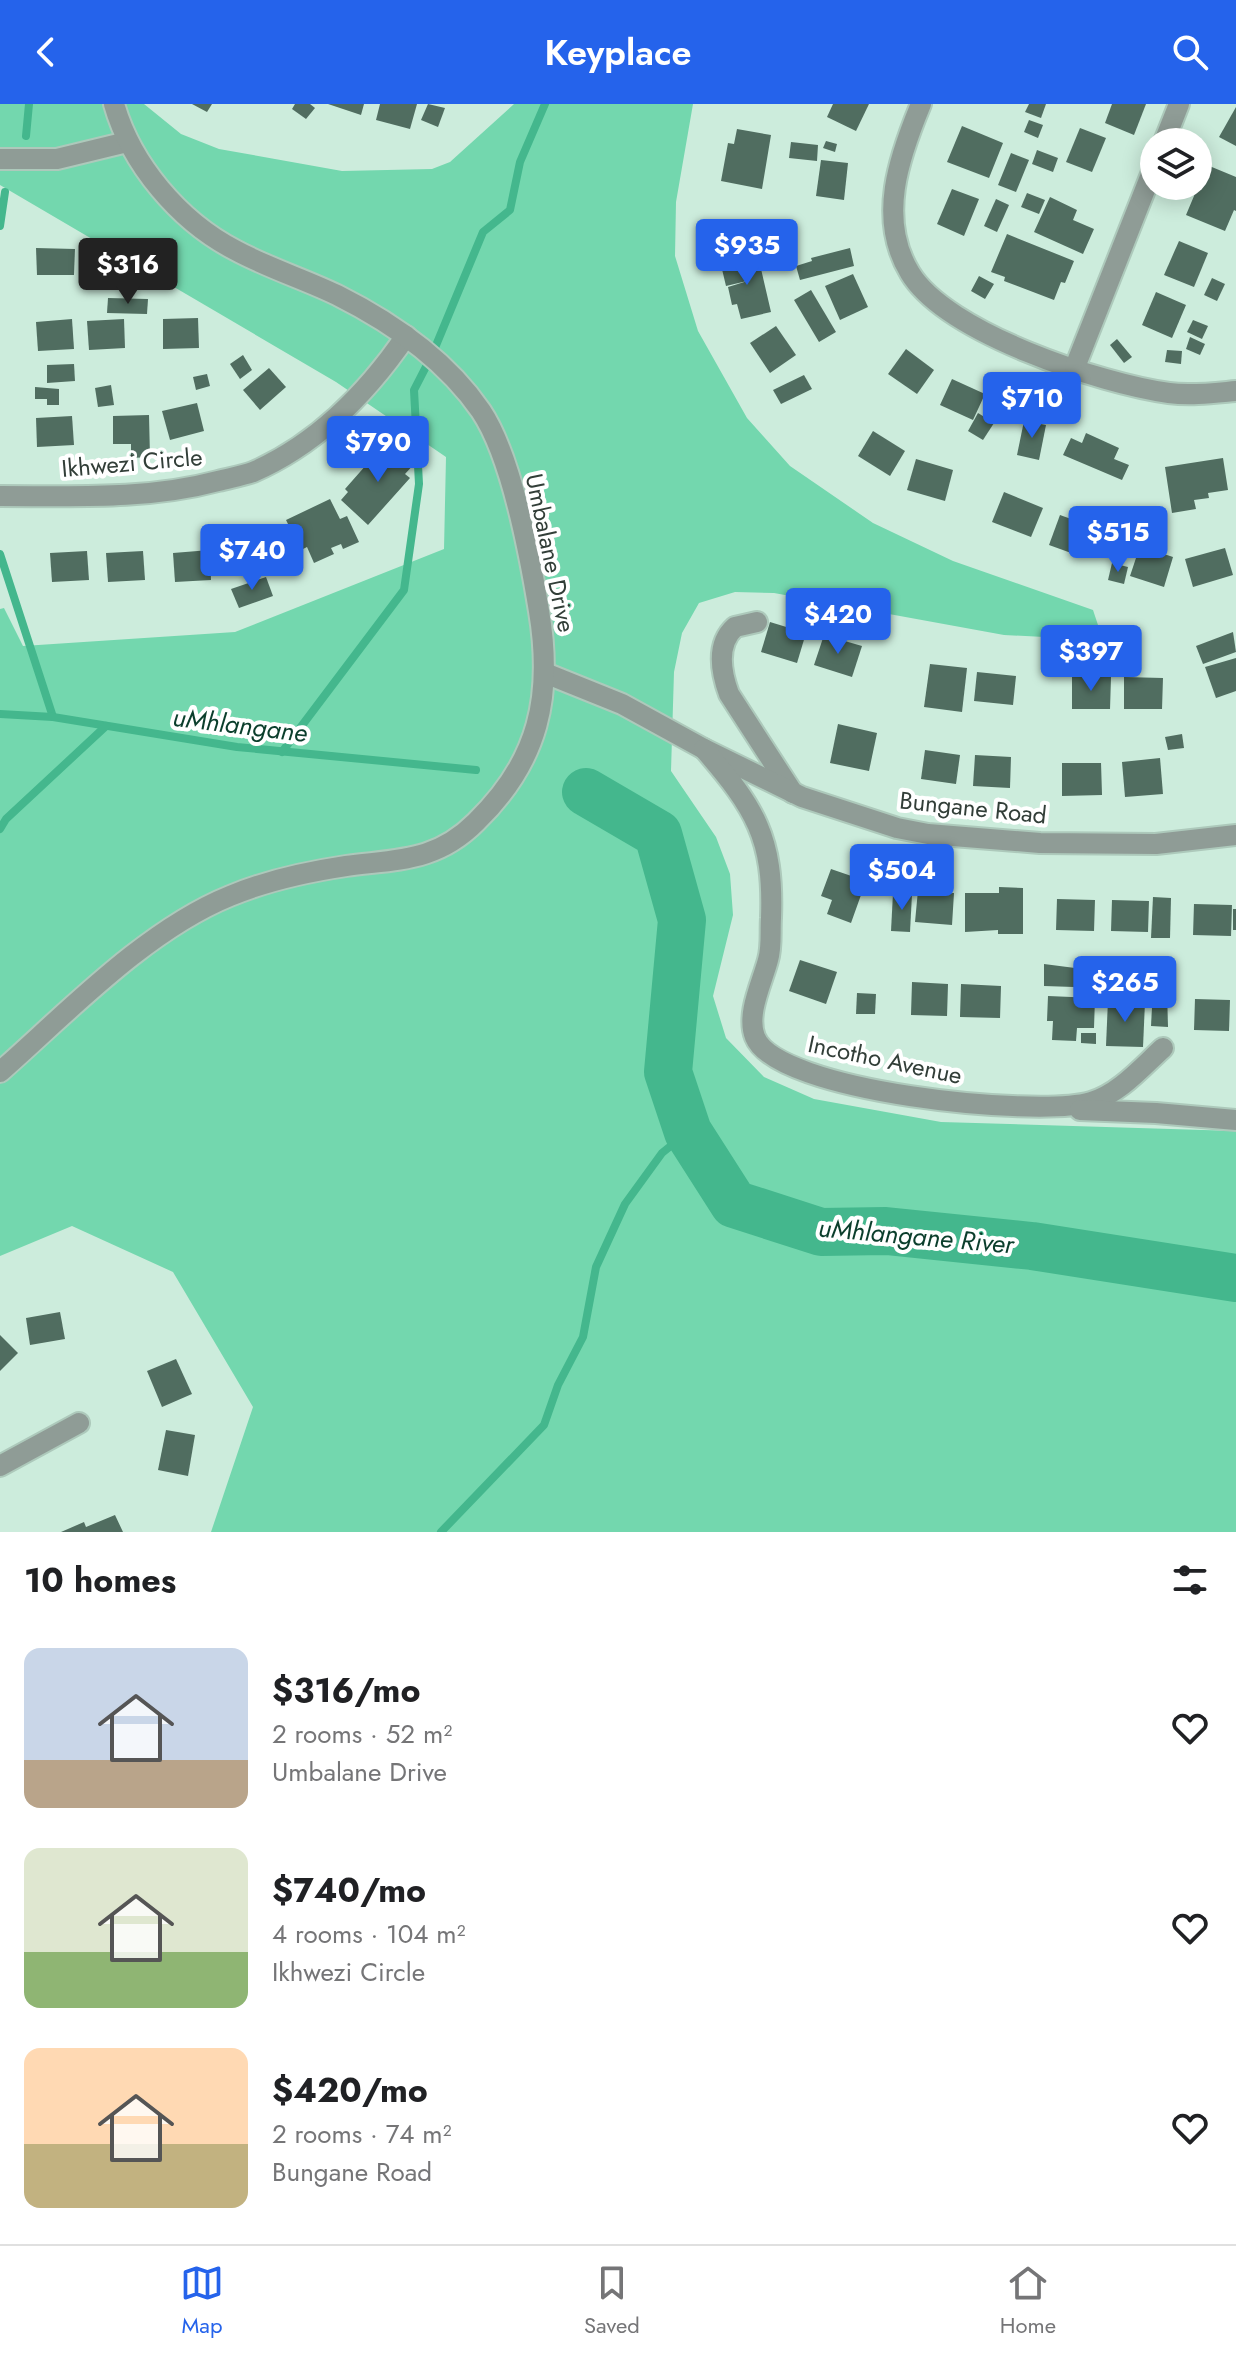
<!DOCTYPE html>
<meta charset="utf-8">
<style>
:root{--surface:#fff;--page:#f2f2f2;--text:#202124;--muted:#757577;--line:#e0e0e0;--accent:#2563eb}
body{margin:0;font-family:Jost,sans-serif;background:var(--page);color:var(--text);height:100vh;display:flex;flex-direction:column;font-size:30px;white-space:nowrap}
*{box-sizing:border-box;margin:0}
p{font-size:26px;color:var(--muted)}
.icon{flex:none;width:44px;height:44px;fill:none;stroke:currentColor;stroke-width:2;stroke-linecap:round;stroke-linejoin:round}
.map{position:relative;height:1428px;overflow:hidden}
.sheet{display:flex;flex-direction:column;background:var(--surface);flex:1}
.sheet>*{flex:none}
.fabs{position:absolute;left:1140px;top:24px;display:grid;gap:16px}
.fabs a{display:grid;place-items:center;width:72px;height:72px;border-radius:50%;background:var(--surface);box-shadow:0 4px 20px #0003;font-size:40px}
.price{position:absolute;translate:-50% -68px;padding:0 18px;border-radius:8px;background:var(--accent);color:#fff;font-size:26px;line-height:52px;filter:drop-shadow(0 2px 4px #0008)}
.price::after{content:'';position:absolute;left:50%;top:48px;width:24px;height:18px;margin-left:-12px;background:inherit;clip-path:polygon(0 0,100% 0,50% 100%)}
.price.current{background:#222;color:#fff}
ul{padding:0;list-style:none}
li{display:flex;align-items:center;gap:24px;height:200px;padding:0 24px}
li span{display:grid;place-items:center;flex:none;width:224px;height:160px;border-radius:16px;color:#555}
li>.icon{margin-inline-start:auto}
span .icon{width:96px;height:96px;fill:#fffc;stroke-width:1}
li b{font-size:34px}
h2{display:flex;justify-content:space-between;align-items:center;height:96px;padding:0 24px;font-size:34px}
header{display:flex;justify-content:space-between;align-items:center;height:104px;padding:0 24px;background:var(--accent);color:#fff;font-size:36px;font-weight:600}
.tab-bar{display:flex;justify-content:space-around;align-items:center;height:112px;border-top:2px solid var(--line);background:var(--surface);font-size:22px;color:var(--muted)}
.tab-bar a{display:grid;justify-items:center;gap:4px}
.tab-bar .current{color:var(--accent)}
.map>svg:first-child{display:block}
.green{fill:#73d7ae}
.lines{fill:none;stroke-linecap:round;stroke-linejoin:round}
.stream{stroke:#44b78d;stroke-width:8}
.river{stroke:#44b78d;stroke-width:48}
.building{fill:#506d60}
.minor-casing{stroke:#adc9bb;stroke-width:24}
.minor{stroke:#8f9c96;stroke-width:20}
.labels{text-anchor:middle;stroke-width:8;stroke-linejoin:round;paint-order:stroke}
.street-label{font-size:24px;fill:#323e38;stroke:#fff}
.water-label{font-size:26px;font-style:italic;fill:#0b3e2c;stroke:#fff}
</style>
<header><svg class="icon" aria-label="back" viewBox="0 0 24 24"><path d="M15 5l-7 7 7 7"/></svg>Keyplace<svg class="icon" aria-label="search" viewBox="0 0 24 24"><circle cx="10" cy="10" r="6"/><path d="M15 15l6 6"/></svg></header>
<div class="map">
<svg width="1236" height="1428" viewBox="0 0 1236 1428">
<rect width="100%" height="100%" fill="#ccecdc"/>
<!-- green -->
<path class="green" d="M0 0H144L181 30 219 45 342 67 432 65 450 58 514 0H693L676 98 675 152 698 227 747 314 790 362 873 419 953 457 1093 506 1100 527 1082 535 1004 531 774 489 735 488 699 499 682 529 674 568 671 667 716 733 730 770 733 811 713 892 726 934 764 973 814 995 941 1018 1236 1027V1428H211L253 1303 173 1168 72 1122 0 1152V505L4 504 23 542 235 528 444 445 446 353 336 278 0 81Z"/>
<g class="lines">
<!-- stream -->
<g class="stream">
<path d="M26 32 29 0"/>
<path d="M0 122 5 88"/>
<path d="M0 450 53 613"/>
<path d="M0 610 53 613 237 643 476 666"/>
<path d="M282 648 404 486 419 380 414 286 432 251 483 128 510 106 520 58 545 0"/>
<path d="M0 725 6 715 106 622"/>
<path d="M441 1428 544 1321 558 1281 583 1233 596 1163 625 1100 662 1049 688 1028"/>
</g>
<!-- river -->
<path class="river" d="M586 688 658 730 682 816 668 968 688 1028 734 1100 821 1128 886 1127 1032 1142 1236 1174"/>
</g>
<!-- building -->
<g class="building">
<path d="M192 0H212L207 8Z"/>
<path d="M295 0H310L315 4 306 15 292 5Z"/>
<path d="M328 0H364L361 11Z"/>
<path d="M380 0H417L410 25 376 16Z"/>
<path d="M428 0 445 4 438 23 421 16Z"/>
<path d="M833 0H869L856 27 827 13Z"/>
<path d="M1029 0H1046L1041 14 1025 8Z"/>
<path d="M1112 0H1146L1134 31 1105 19Z"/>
<path d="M1236 3V42L1219 33Z"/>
<path d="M1029 16 1043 21 1038 34 1024 28Z"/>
<path d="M962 22 1003 39 989 74 947 58Z"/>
<path d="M1080 24 1106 34 1092 68 1066 58Z"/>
<path d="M737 25 771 31 762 85 721 77 728 39 734 40Z"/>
<path d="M826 37 837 40 835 48 823 44Z"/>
<path d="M791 38 818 41 817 57 789 54Z"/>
<path d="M1037 46 1058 54 1053 68 1032 60Z"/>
<path d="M1011 49 1029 56 1016 88 998 81Z"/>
<path d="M821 56 848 59 844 96 816 92Z"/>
<path d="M1207 61 1236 73V107L1234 106 1225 127 1186 111Z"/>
<path d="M952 85 979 95 964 132 937 120Z"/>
<path d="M1027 89 1045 96 1039 110 1021 103Z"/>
<path d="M1050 93 1077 106 1073 116 1094 125 1083 150 1034 128Z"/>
<path d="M996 95 1009 101 997 128 984 122Z"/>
<path d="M1007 130 1074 157 1065 179 1061 178 1054 196 1004 177 1005 173 991 168Z"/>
<path d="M1179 137 1208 149 1194 183 1164 171Z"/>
<path d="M36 144 75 145 74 171H37Z"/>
<path d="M850 144 854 162 800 176 796 162 812 157 811 154Z"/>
<path d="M758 152 771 208 741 215 737 200 732 201 728 183 751 176 726 182 721 161Z"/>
<path d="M853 170 868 203 840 216 825 182Z"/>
<path d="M979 172 994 180 985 195 971 187Z"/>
<path d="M1212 174 1225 180 1217 197 1204 191Z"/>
<path d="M811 186 836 228 819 238 794 196Z"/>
<path d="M1156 188 1186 201 1172 234 1142 221Z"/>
<path d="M108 194 148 195 147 210 107 209Z"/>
<path d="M198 214 199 244 163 245V215Z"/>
<path d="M72 215 74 245 38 247 36 218Z"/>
<path d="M124 215 125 244 89 246 87 217Z"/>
<path d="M1193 216 1208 222 1202 235 1187 228Z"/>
<path d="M776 222 796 251 770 269 750 239Z"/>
<path d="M1190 233 1205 240 1200 251 1186 245Z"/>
<path d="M1117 235 1132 253 1124 259 1110 241Z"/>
<path d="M906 245 934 266 917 290 888 270Z"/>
<path d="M1167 246 1182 247 1181 260 1165 258Z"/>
<path d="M243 251 252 266 240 275 230 260Z"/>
<path d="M74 260 75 277 47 279V261Z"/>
<path d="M269 264 286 283 260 306 243 286Z"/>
<path d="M207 270 210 282 196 286 193 273Z"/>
<path d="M804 271 812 285 781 300 773 286Z"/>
<path d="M952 275 985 290 973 316 940 301Z"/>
<path d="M111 281 114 301 98 303 95 284Z"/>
<path d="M35 283 59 285V301H47V295H35Z"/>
<path d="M197 299 204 327 170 336 162 307Z"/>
<path d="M978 309 994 319 983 336 968 327Z"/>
<path d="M149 311 150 353 131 354V340H113V312Z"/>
<path d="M72 312 74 341 37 343 36 314Z"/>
<path d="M1024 317 1046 321 1039 356 1017 351Z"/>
<path d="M873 327 905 347 890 372 858 352Z"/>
<path d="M1086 329 1119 344 1114 355 1129 361 1122 376 1063 351 1071 334 1082 339Z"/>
<path d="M394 338 416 358 405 370 410 374 368 421 341 396 348 388 345 385 367 360 371 363Z"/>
<path d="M1223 354 1228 386 1208 389 1209 394 1194 396 1196 405 1172 409 1165 363Z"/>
<path d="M916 355 953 366 945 397 907 386Z"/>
<path d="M1004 388 1043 404 1031 433 992 418Z"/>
<path d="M330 395 340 415 347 412 359 438 343 445 341 440 331 444 334 450 314 459 307 443 301 446 286 416Z"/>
<path d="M1060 411 1096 424 1085 454 1049 441Z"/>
<path d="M261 428 273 455 240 469 228 442Z"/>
<path d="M1140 442 1173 453 1164 483 1130 472Z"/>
<path d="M1225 444 1233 471 1193 483 1185 455Z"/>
<path d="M210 446 211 476 175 478 173 449Z"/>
<path d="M87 447 89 476 52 478 50 449Z"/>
<path d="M143 447 145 476 108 478 106 449Z"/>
<path d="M1112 459 1128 463 1124 480 1108 476Z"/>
<path d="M266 473 273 492 239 504 231 485Z"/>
<path d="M770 518 806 529 797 559 761 548Z"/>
<path d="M1233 528 1236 548 1203 560 1196 542Z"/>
<path d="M824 531 862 542 852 573 814 561Z"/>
<path d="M1236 554V587L1216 594 1205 563Z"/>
<path d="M930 560 967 564 962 608 924 603Z"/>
<path d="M977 568 1016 572 1013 601 974 597Z"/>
<path d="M1072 572 1111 573 1110 605H1072Z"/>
<path d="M1124 573 1163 574 1162 605H1124Z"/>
<path d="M838 620 877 629 869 667 830 659Z"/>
<path d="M1182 630 1184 644 1168 646 1165 633Z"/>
<path d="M925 646 960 651 956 680 921 675Z"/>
<path d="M975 651 1011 653 1010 684 973 682Z"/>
<path d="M1160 654 1163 690 1125 693 1122 658Z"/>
<path d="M1062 659H1101L1102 691 1062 692Z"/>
<path d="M831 765 866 777 851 819 827 810 832 796 821 792Z"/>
<path d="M923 768H941V782H922Z"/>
<path d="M999 783 1023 784V830H998V826L965 828V789H999Z"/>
<path d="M918 786 954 789 952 821 915 818Z"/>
<path d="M893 789 912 790 910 828 891 827Z"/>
<path d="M1153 793 1171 794 1170 834H1151Z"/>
<path d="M1057 795 1095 796 1094 827 1056 826Z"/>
<path d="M1112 796 1149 797 1148 828 1111 827Z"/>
<path d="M1194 800 1232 801 1231 832 1193 831Z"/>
<rect x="1233" y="805" width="3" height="21"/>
<path d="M800 856 837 868 826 900 789 887Z"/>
<path d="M1044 860 1075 864 1074 883 1044 882Z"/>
<path d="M1133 861 1159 862 1158 877 1133 876Z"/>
<path d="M912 878 948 880 947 912 911 911Z"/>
<path d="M961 880 1001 882 1000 914 960 913Z"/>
<path d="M1153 885 1167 886 1168 923 1151 922Z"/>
<path d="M857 889 876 890 875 910H856Z"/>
<path d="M1048 892 1095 894 1094 924H1077L1076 937 1052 936 1053 917H1047Z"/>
<path d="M1195 895 1230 896 1229 927 1194 926Z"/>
<path d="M1108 896 1145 898 1143 943 1106 942Z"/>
<path d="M1081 929H1096V940L1081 939Z"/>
<path d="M60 1208 65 1235 30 1241 26 1214Z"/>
<path d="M0 1231 18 1249 0 1267Z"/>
<path d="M176 1255 192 1290 162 1303 147 1267Z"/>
<path d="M166 1326 195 1331 188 1372 158 1366Z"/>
<path d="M115 1411 123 1428H61L84 1418 86 1423Z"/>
</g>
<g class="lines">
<!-- minor casing -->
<g class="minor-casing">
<g id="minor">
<path d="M921 0C899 53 877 115 910 169 946 229 1102 280 1169 289 1191 292 1214 289 1236 287"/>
<path d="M1164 38 1179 0"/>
<path d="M0 55H57L127 38"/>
<path d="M1075 263 1154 63"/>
<path d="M0 392C73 392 147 396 218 377 229 374 242 372 253 368 317 340 367 289 406 232"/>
<path d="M757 518 735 523C716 540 721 568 729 590L793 689"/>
<path d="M545 569 622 600 704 645 802 693 897 724 928 730 1040 739 1156 740 1236 731"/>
<path d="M704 645C755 704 774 734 771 814 770 828 772 843 768 856 762 879 746 910 755 933 776 988 1037 1014 1091 998 1119 990 1142 963 1163 944"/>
<path d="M0 968C68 908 146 826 230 792 268 776 306 768 346 762 398 755 436 758 476 718 539 657 553 592 539 507 530 452 512 353 481 307 446 256 393 219 337 191 304 175 268 164 235 146 179 117 131 60 114 0"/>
<path d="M1080 1006 1156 1009 1236 1016"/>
<path d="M0 1362 79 1319"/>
</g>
</g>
<!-- minor -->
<use href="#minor" class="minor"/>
</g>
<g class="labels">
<!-- street labels -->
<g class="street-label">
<text transform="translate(132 359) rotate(-5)" y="8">Ikhwezi Circle</text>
<text transform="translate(550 449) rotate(78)" y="8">Umbalane Drive</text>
<text transform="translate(973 704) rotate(6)" y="8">Bungane Road</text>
<text transform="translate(885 956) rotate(12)" y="8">Incotho Avenue</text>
</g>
<!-- water labels -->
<g class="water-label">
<text transform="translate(240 621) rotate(7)" y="9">uMhlangane</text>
<text transform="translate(916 1132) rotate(5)" y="9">uMhlangane River</text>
</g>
</g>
</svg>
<div class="fabs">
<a><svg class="icon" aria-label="layers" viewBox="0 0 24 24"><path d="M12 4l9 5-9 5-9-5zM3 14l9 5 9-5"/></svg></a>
</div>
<b class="price" style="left:747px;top:183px">$935</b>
<b class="price current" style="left:128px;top:202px">$316</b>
<b class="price" style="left:1032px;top:336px">$710</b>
<b class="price" style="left:378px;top:380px">$790</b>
<b class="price" style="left:1118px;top:470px">$515</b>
<b class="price" style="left:252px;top:488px">$740</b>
<b class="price" style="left:838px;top:552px">$420</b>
<b class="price" style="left:1091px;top:589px">$397</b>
<b class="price" style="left:902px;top:808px">$504</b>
<b class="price" style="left:1125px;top:920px">$265</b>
</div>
<section class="sheet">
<h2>10 homes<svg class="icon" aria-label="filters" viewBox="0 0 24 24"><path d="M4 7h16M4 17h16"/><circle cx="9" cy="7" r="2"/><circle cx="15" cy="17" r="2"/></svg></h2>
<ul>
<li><span style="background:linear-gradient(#c9d6e8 70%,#b9a48a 0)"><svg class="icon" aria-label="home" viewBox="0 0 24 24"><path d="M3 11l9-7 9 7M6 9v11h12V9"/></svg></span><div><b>$316/mo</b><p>2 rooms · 52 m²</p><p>Umbalane Drive</p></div><svg class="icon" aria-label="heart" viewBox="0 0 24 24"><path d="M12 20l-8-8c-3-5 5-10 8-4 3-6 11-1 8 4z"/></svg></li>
<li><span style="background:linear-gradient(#dfe7d0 65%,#8fb573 0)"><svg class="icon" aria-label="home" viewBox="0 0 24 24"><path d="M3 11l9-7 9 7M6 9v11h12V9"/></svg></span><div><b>$740/mo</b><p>4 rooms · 104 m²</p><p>Ikhwezi Circle</p></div><svg class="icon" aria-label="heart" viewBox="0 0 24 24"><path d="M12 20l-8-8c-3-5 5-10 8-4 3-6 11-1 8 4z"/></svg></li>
<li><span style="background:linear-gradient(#ffd9b3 60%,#c2b280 0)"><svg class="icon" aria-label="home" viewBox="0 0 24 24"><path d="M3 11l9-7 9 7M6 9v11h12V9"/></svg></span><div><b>$420/mo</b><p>2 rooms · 74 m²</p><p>Bungane Road</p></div><svg class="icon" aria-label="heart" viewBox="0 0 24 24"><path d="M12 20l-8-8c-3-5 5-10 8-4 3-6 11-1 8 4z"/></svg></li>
</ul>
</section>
<nav class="tab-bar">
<a class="current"><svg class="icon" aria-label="map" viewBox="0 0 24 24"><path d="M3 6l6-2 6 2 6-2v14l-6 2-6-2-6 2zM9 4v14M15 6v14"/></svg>Map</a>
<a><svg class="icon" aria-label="saved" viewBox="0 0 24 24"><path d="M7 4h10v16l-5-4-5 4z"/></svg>Saved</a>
<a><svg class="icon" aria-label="home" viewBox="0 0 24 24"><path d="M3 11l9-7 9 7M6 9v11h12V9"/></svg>Home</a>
</nav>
